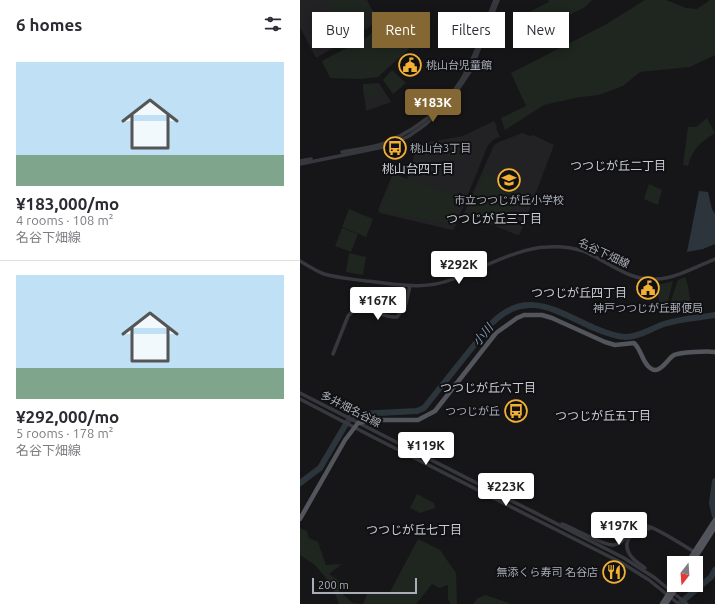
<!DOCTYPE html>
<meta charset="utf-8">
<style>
:root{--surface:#fff;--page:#f7f7f7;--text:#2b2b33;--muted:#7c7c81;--line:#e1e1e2;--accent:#856733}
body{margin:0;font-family:Ubuntu,"Noto Sans JP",sans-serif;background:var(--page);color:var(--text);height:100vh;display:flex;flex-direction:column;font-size:15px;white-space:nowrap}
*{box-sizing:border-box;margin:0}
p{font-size:13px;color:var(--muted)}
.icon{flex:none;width:22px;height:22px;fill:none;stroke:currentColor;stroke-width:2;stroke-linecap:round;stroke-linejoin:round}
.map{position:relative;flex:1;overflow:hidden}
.side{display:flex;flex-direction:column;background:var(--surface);width:300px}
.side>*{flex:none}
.banner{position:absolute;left:12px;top:12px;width:343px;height:36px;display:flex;gap:8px}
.needle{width:26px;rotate:197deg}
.buttons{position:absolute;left:367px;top:556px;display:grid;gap:8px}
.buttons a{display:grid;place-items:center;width:36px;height:36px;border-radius:0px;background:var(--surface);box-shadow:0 2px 10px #0003;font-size:20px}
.scale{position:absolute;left:12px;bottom:10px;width:105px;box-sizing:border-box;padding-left:4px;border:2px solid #a8adb8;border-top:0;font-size:11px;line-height:14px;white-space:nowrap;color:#a8adb8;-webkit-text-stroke:3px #111113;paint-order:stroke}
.price{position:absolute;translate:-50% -34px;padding:0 9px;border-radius:4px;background:#fff;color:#222;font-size:13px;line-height:26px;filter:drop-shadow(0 1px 2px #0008)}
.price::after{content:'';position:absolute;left:50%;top:24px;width:12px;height:9px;margin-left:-6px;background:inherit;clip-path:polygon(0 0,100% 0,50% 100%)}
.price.selected{background:var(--accent);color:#fff}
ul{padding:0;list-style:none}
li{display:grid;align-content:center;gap:8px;height:212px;padding:0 16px}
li+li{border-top:1px solid var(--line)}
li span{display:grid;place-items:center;height:124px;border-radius:0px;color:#555}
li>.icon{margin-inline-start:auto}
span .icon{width:72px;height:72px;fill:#fffc;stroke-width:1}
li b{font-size:17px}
h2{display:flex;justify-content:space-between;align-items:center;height:48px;padding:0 16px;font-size:17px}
.chip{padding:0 14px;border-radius:0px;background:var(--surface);box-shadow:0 2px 10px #0003;font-size:14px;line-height:36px}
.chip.selected{background:var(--accent);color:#fff}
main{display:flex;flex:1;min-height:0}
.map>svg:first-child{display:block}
.built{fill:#222225}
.green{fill:#1e261f}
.water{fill:#2c353c}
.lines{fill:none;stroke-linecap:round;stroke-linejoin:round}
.river{stroke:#2c353c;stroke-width:6}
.tertiary{stroke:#37383d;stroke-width:3.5}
.primary{stroke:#53555c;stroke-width:4.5}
.labels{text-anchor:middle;stroke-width:4;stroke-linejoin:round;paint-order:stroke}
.poi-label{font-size:11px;fill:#a8adb8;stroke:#111113;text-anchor:start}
.street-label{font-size:11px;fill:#a8adb8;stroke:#111113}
.neighbourhood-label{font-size:12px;fill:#c9ccd4;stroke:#111113}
.water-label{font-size:12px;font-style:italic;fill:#7f9bb3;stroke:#111113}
</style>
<main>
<section class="side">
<h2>6 homes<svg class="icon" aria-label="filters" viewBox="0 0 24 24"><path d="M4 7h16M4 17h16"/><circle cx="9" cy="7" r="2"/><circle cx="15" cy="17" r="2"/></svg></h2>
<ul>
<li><span style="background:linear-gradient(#bfe0f5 75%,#7fa58c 0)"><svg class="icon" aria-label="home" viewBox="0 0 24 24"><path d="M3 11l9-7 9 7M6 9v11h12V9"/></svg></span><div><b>¥183,000/mo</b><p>4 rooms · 108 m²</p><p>名谷下畑線</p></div></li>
<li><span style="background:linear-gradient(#bfe0f5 75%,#7fa58c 0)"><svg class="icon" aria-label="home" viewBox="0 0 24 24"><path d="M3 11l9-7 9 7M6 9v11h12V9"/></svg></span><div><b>¥292,000/mo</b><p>5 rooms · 178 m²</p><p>名谷下畑線</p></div></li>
</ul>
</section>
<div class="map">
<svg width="415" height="604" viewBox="0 0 415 604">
<rect width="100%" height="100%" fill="#161618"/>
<!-- built -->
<g class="built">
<path d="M0 0H67L77 19 70 27 16 58 0 27Z"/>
<path d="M79 83 91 102 66 111 63 84Z"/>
<path d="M194 121 197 127 196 128 200 137 194 139 188 145 154 229 152 230 80 213 78 210 93 173 107 179 118 144 163 136Z"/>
<path d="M222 133 230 136 233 135 254 145 220 234 217 235 164 213 194 145 199 142Z"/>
</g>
<!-- green -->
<g class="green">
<path d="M26 0H64L75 19 60 31 46 40Z"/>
<path d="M248 0H292L285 7 261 19 241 32H227L223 15 249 2Z"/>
<path d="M345 0H366L386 8 397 9 410 0H415V55L390 67 340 72 323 86 299 95 280 97 244 105 205 130 201 118 226 106 211 73 303 26Z"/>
<path d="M81 25 109 49 78 77 59 79 30 78 22 61 67 37Z"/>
<path d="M92 70 106 83 93 94 83 80Z"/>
<path d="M74 84 80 94 68 99 66 97 64 98 63 85Z"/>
<path d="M407 118 415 133C401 142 392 149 388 166L383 165 388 127H396Z"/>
<path d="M154 141 162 143 158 159 150 157Z"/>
<path d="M149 142 151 151 131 154 129 145Z"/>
<path d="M185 171 206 181V184L221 191 218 202 199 221 176 214 177 212 168 207Z"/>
<path d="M94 175 161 196 149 223 83 212 81 209Z"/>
<path d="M349 184 362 190 358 205 344 199Z"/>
<path d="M49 209 73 219 66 237 42 227Z"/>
<path d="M42 228 58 234 51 252 35 246Z"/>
<path d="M49 253 66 257 63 275 46 272Z"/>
<path d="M385 277 388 286 391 306 385 309 372 310 371 300 378 280Z"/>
<path d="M373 281 368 301V310H362L358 297 357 287 358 285Z"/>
<path d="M117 494 134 503 135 508 120 513 110 508Z"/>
<path d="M0 528 7 531 9 538 18 542 26 565 42 564 29 574 42 583 39 591 53 603 63 604 68 592 89 594 118 539 140 550 156 573 157 604H151L148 599V585L139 588 132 584 116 604H39L31 584 15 565 0 555Z"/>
<path d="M185 595 209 603V604H173L178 598Z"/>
</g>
<!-- water -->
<path class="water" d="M399 191 408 192 412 209 415 214V244L403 249 387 252Z"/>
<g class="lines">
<!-- river -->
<g class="river">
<path d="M415 481 412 503 415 516"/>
<path d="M0 483 20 468 46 424 51 417 59 414 117 411 124 408 191 324C226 288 256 311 294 328 304 332 315 337 326 337 339 337 352 328 364 324 380 319 398 318 415 315"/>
<path d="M379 604 411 577 415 570"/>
</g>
<!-- tertiary -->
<g class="tertiary">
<path d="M42 152C57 149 73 148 87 142 121 128 152 101 168 68 179 46 186 22 195 0"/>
<path d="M0 161 11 159"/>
<path d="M0 164 88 146 109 136 126 124 151 100 171 70 198 0"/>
<path d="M0 261C8 266 16 271 24 274 38 278 52 279 66 281 97 284 123 291 153 279 181 269 217 248 247 247 259 246 271 247 283 251 308 261 329 282 358 279 376 278 398 266 415 259"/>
<path d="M33 354 48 316C62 298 79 319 97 317L105 307 110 286"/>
<path d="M0 393 324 558 355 578 387 604"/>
<path d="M0 399 71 436 322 563 349 580 379 604"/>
<path d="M262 524C273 528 305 546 314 545 323 544 326 535 332 530 337 527 342 525 347 526 357 528 386 547 396 553"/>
<path d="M345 568C340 564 334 561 330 555 321 541 334 527 349 529"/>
</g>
<!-- primary -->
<g class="primary">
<path d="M0 519 45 440 58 423 74 420H118L135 411 196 333 217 318 224 315H242L252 318 305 342 315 345 334 343C341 349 342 361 349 367 359 377 367 359 374 355 380 352 408 351 415 352"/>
<path d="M387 563 415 520"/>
<path d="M392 563 415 527"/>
<path d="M362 604 374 585"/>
<path d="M366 604 378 585"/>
</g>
</g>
<!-- icons -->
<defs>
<g id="civic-ring" transform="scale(1.15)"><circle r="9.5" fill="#111113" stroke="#f2b134" stroke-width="1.5"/><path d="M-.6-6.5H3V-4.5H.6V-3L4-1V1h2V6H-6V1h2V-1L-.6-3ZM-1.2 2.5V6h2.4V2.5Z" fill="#f2b134"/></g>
<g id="bus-ring" transform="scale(1.15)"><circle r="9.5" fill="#111113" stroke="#f2b134" stroke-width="1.5"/><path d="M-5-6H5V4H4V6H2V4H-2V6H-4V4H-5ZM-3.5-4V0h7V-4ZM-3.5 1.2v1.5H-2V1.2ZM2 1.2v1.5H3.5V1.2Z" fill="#f2b134"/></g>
<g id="school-ring" transform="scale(1.15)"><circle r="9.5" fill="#111113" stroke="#f2b134" stroke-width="1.5"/><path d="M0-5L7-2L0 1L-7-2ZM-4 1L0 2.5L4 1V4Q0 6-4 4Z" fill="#f2b134"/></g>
<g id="restaurant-ring" transform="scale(1.15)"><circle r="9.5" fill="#111113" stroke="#f2b134" stroke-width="1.5"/><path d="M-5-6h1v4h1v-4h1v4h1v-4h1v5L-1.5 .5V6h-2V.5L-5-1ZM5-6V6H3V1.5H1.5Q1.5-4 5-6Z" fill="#f2b134"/></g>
</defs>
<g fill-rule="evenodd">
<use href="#civic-ring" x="110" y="65"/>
<use href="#bus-ring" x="95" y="148"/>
<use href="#school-ring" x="209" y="180"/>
<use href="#civic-ring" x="348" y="288"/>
<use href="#bus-ring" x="216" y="411"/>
<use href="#restaurant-ring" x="314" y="572"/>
</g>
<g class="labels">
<!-- poi labels -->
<g class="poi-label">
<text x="126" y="69">桃山台児童館</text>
<text x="110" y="152">桃山台3丁目</text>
<text x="209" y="204" text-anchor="middle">市立つつじが丘小学校</text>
<text x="348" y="312" text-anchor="middle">神戸つつじが丘郵便局</text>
<text x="200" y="415" text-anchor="end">つつじが丘</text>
<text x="298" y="576" text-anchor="end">無添くら寿司 名谷店</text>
</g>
<!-- street labels -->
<g class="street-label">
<text transform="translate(304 253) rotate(25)" y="4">名谷下畑線</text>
<text transform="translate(51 409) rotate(27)" y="4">多井畑名谷線</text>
</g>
<!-- neighbourhood labels -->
<g class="neighbourhood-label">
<text x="318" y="170">つつじが丘二丁目</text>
<text x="118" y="173">桃山台四丁目</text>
<text x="194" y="223">つつじが丘三丁目</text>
<text x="279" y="297">つつじが丘四丁目</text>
<text x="188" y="392">つつじが丘六丁目</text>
<text x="303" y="420">つつじが丘五丁目</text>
<text x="114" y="534">つつじが丘七丁目</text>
</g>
<!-- water labels -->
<g class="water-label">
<text transform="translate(183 335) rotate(-50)" y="4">小川</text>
</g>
</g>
</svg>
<div class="buttons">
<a><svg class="needle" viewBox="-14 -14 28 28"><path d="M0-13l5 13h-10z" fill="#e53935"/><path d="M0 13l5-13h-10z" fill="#7c7c81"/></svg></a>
</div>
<div class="scale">200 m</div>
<b class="price selected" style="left:133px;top:123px">¥183K</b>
<b class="price" style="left:159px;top:285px">¥292K</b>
<b class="price" style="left:78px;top:321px">¥167K</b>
<b class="price" style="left:126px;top:466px">¥119K</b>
<b class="price" style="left:206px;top:507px">¥223K</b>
<b class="price" style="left:319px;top:546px">¥197K</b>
<div class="banner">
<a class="chip">Buy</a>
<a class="chip selected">Rent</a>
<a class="chip">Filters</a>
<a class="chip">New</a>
</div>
</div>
</main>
